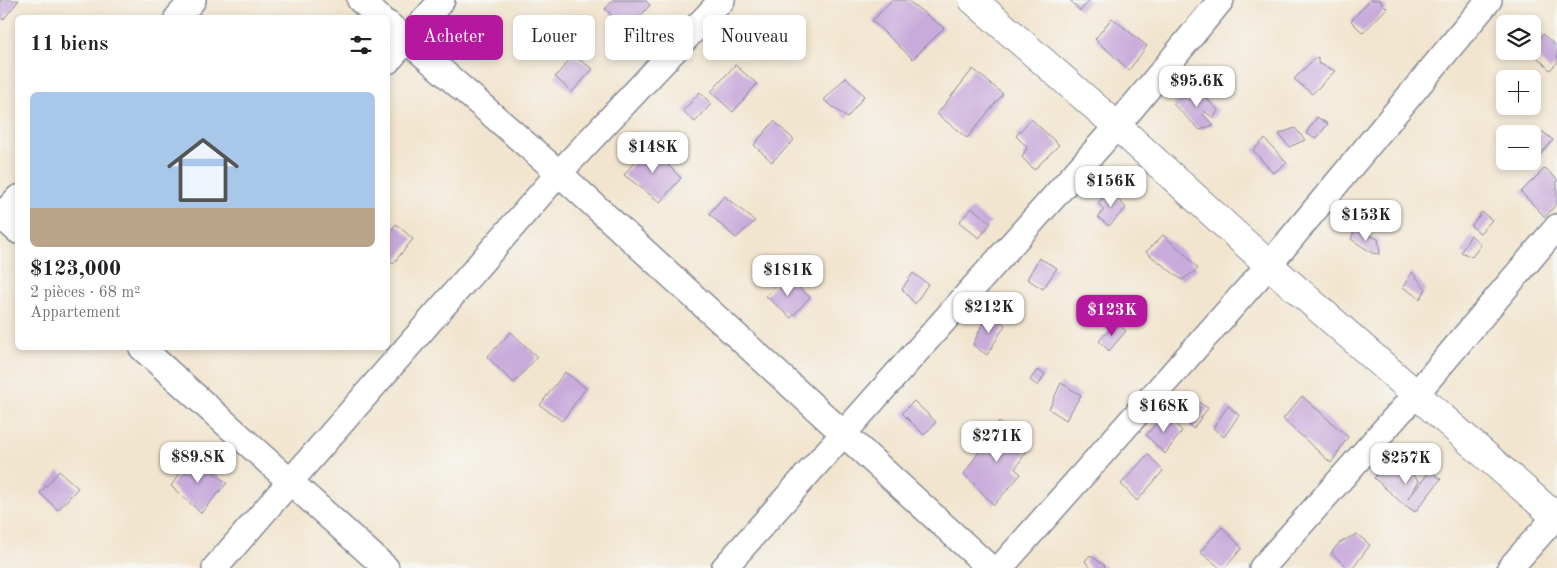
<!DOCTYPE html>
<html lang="fr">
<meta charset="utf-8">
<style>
:root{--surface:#fff;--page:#f2f2f2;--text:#202124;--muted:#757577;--line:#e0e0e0;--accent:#b5179e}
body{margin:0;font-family:"Old Standard TT",serif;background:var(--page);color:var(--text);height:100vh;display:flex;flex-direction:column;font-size:19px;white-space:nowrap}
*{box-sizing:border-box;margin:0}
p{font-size:16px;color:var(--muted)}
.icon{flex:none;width:28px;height:28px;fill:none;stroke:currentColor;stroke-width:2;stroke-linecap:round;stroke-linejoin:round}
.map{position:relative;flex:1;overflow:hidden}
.panel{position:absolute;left:15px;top:15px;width:375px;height:335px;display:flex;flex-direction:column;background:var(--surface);border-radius:8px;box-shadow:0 2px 8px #0003}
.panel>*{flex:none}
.guide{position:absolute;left:405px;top:15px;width:475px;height:45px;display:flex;gap:10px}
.tools{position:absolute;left:1496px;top:15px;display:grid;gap:10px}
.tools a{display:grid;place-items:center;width:45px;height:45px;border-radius:8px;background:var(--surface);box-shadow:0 2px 8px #0003;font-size:25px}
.price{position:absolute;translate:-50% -42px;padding:0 11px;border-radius:10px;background:#fff;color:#222;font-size:16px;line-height:32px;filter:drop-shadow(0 1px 2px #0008)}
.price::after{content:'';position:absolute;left:50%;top:30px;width:15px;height:11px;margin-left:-8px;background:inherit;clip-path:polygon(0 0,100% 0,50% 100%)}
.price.selected{background:var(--accent);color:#fff}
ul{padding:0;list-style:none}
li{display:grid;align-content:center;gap:10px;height:265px;padding:0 15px}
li+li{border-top:1px solid var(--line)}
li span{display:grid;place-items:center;height:155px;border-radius:8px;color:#555}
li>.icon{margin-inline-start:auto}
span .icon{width:90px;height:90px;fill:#fffc;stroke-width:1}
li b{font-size:21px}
h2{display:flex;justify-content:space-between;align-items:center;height:60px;padding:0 15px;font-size:21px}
.tag{padding:0 18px;border-radius:8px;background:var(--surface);box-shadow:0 2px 8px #0003;font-size:18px;line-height:45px}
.tag.selected{background:var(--accent);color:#fff}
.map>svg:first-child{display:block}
.building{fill:#c9abdb}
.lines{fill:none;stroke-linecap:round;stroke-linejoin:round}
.minor-casing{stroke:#868a96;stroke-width:28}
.tertiary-casing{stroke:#868a96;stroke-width:30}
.minor{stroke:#fff;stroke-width:25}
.tertiary{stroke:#fff;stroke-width:28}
</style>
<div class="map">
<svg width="1557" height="568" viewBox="0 0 1557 568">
<rect width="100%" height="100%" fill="#f6f6f2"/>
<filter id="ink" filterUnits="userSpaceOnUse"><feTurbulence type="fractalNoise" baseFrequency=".02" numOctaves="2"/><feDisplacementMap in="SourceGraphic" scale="10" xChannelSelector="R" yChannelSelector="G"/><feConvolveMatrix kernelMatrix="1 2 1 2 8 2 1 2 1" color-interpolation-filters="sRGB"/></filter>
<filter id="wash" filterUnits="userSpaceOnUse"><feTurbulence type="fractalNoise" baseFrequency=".0096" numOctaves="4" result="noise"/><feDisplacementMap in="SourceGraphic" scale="20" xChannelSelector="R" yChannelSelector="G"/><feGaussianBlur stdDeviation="1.12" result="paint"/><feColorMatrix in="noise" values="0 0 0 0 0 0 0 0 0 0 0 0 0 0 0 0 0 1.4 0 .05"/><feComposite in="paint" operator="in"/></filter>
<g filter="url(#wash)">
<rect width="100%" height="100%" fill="#f2e5cf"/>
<g id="blocks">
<!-- building -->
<g class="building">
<path d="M0 0H19L3 20 0 17Z"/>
<path d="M613 0H645L650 5 628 31 605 9Z"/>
<path d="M892 0H907L944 28 913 59 872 21Z"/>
<path d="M1070 0H1090L1080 11Z"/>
<path d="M1370 0H1379L1387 8 1363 33 1351 21Z"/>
<path d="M1112 18 1147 46 1129 70 1095 39Z"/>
<path d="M1543 34 1557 47V63L1550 70 1531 51H1532V46Z"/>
<path d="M573 56 593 69 572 92 555 77Z"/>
<path d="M1318 57V63L1335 71 1312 94 1294 79 1312 61Z"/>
<path d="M735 65 757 84 733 112 711 92Z"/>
<path d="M973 69 1003 94 967 138 937 114Z"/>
<path d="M846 77 864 96 847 118 824 100Z"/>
<path d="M1192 85 1218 110 1214 118 1204 111 1202 113 1213 125 1200 130 1173 104 1181 98 1191 96 1187 91Z"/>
<path d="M700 92 711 104 695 122 683 111Z"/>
<path d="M1317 117 1328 124 1316 139 1306 133Z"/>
<path d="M1031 119 1059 145 1034 170 1022 157 1027 147 1016 136Z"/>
<path d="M774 121 794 140 772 162 754 145Z"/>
<path d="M1295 128 1305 140 1289 147 1279 134Z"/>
<path d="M1543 132 1553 140 1530 167 1522 161H1532V144Z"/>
<path d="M1265 139 1287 163 1273 173 1253 150Z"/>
<path d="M648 145 681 178 660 202 624 175Z"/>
<path d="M1545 168 1557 179V203L1545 217 1521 192Z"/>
<path d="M1110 190 1126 208 1109 226 1098 217 1104 210 1098 203Z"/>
<path d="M724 196 755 221 736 238 709 214Z"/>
<path d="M972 208 991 223 979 238 959 222Z"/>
<path d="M1482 212 1492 220 1480 233 1471 226Z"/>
<path d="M396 224 413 239 393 264 388 260V234Z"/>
<path d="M1355 229 1378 239 1380 254 1372 253 1351 239Z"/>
<path d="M1163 235 1184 253 1198 269 1182 280 1146 252Z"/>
<path d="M1471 235 1481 245 1472 257 1461 252Z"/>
<path d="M1039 258 1057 268 1043 289 1027 279Z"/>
<path d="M1412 272 1426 289 1420 299 1403 287Z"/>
<path d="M913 273 928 284 915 304 902 289Z"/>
<path d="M784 275 810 297 791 318 766 296Z"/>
<path d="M991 313 1005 325 987 355 973 345 983 323Z"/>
<path d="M1116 323 1126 331 1109 351 1099 341Z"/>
<path d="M511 332 537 357 514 383 487 357Z"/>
<path d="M1037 370 1045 374 1038 386 1030 380Z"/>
<path d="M565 372 586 388 562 421 540 405Z"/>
<path d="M1061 383 1081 395 1066 420 1049 409Z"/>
<path d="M1302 396 1348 437 1331 463 1283 419Z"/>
<path d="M914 401 936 422 924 435 902 413Z"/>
<path d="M1197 401 1208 408 1193 429 1180 416Z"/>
<path d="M1228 406 1239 415 1224 437 1213 428Z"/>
<path d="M1166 412 1182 431 1165 454 1146 435Z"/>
<path d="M999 422 1030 446 1015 469 1021 474 994 505 964 474Z"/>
<path d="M1148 454 1163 471 1137 501 1121 484Z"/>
<path d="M192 456 227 483 201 513 171 486Z"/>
<path d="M1394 458 1419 481 1408 499 1430 471 1441 479 1415 512 1403 504 1374 478Z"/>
<path d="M59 471 78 488 58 510 40 493Z"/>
<path d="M1222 527 1242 548 1225 568H1220L1200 552Z"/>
<path d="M1357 534 1370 545 1353 568H1348L1331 553 1339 543Z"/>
<path d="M1090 555 1105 566 1103 568H1090L1085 561Z"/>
</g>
</g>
</g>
<g filter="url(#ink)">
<use href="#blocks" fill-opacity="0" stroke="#868a96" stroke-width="1"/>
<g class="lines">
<!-- minor casing -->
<g class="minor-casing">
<g id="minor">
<path d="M360 0 380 18"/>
<path d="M177 18 193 0"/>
<path d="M388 24 559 173 990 568"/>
<path d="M388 61 442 0"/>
<path d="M0 215 18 231"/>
<path d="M0 217 18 198"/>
<path d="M142 348 386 568"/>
<path d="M215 568 559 173 722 0"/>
<path d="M724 568 1117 126 1221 0"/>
<path d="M1000 568 1269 265 1489 0"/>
<path d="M1262 568 1416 394 1557 227"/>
<path d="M1510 568 1557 515"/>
</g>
</g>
<!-- tertiary casing -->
<g class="tertiary-casing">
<path id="tertiary" d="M973 0 1117 126 1269 265 1557 518"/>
</g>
<!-- minor -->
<use href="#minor" class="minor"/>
<!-- tertiary -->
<use href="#tertiary" class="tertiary"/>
</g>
</g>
</svg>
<div class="tools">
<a><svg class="icon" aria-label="layers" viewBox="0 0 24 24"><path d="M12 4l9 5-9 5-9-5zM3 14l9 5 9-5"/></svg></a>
<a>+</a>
<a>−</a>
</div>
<b class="price" style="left:1197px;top:108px">$95.6K</b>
<b class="price" style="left:653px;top:174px">$148K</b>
<b class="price" style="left:1111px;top:208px">$156K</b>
<b class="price" style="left:1366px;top:242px">$153K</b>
<b class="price" style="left:788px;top:297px">$181K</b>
<b class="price" style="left:989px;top:334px">$212K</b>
<b class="price selected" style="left:1112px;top:337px">$123K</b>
<b class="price" style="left:1164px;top:433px">$168K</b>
<b class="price" style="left:997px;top:463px">$271K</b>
<b class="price" style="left:198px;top:484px">$89.8K</b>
<b class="price" style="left:1406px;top:485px">$257K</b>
<div class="guide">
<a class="tag selected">Acheter</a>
<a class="tag">Louer</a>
<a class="tag">Filtres</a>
<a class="tag">Nouveau</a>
</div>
<section class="panel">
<h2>11 biens<svg class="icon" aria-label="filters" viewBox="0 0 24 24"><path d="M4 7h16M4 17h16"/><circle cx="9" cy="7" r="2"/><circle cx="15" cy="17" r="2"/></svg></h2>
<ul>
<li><span style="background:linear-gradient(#a9c7e8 75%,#b9a48a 0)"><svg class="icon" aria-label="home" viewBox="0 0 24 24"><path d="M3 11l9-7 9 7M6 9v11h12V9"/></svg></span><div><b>$123,000</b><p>2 pièces · 68 m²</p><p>Appartement</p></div></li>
</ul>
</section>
</div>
